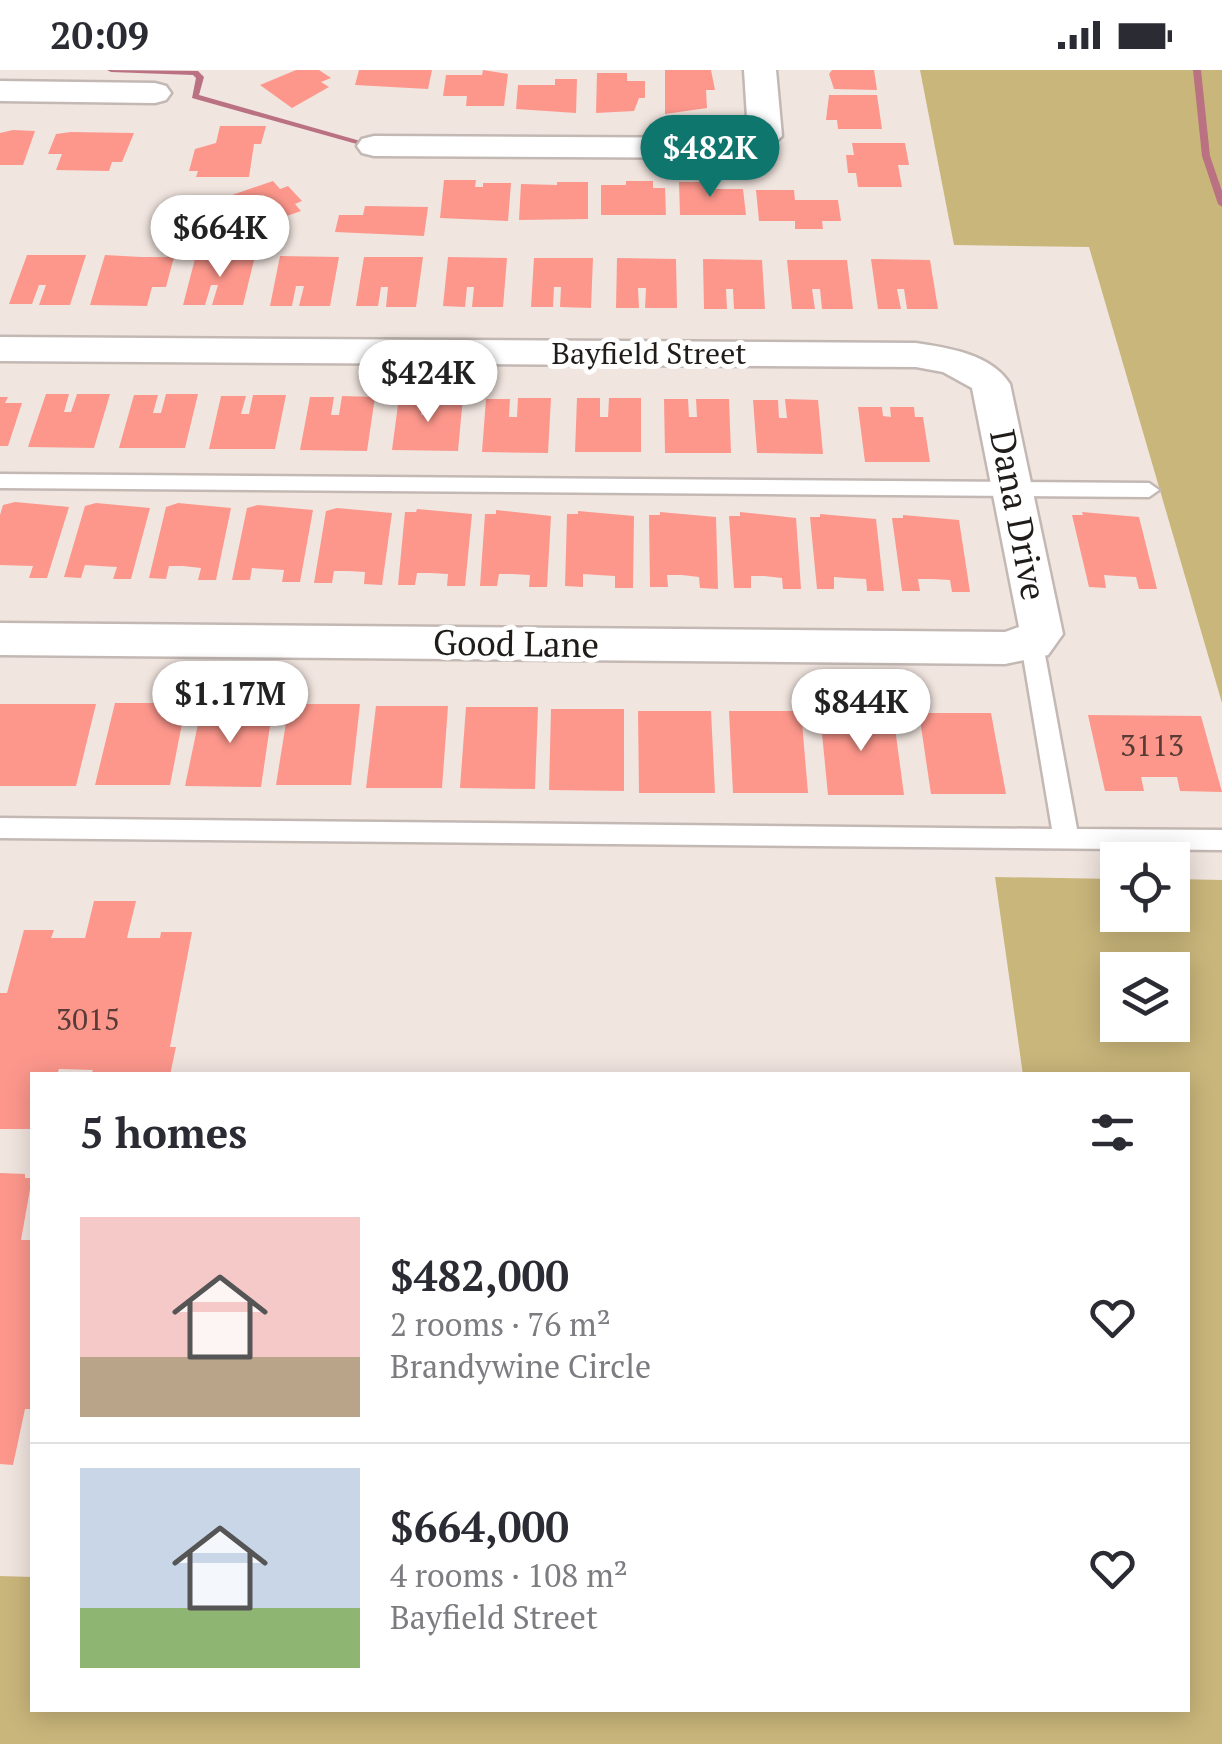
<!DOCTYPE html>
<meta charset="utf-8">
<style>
:root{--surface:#fff;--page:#f7f7f7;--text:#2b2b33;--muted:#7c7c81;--line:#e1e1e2;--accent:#0f766e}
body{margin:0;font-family:"PT Serif",serif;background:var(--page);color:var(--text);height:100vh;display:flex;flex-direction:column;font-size:38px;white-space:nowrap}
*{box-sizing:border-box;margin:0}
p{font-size:32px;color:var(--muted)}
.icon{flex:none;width:55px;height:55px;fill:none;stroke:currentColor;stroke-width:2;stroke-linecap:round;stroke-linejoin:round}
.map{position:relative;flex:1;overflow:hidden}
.panel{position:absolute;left:30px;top:1002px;width:1160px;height:640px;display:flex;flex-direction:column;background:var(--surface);border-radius:0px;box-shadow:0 5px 25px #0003}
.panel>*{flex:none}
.controls{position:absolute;left:1100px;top:772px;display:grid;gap:20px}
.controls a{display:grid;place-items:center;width:90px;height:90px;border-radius:0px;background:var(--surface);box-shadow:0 5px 25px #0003;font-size:50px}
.price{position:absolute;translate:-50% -85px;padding:0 22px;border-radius:35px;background:#fff;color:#222;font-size:32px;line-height:65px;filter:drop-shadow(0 2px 5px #0008)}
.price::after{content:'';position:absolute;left:50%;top:60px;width:30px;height:22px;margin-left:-15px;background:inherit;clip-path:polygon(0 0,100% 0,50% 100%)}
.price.on{background:var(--accent);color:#fff}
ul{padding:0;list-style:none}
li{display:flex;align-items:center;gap:30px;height:250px;padding:0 50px}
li+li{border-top:2px solid var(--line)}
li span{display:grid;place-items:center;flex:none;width:280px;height:200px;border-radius:0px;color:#555}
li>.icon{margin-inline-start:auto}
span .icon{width:120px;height:120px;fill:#fffc;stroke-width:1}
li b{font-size:42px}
h2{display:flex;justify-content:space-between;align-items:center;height:120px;padding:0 50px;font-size:42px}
.status{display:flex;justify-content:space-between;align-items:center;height:70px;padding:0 50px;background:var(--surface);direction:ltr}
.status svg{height:28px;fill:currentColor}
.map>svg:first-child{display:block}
.green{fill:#c9b67b;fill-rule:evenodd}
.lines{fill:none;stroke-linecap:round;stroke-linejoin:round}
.stream{fill:#ba7182;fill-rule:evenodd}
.building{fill:#fd978c}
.service-casing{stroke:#c3b8b3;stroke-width:5}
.minor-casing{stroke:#c3b8b3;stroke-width:5}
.service{fill:#fff;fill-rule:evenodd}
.minor{fill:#fff;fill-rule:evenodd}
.labels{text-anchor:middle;stroke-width:10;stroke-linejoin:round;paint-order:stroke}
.far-street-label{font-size:30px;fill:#201c1a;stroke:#fff}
.number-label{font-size:30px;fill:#573b36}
.street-label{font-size:35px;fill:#201c1a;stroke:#fff}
</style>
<div class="status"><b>20:09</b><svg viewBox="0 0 49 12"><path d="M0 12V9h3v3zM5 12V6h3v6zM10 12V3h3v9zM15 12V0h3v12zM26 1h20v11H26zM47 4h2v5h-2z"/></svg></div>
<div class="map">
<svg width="1222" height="1674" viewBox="0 0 1222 1674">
<rect width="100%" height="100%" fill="#f1e5df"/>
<!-- green -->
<g class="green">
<path d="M920 0H1222V633L1089 177 954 175Z"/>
<path d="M995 807 1117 809 1118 845H1172L1173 809 1222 810V1674H0V1506L32 1507V1640H1188V1005H1023ZM1172 900V955H1118V900Z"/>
</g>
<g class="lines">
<!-- stream -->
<g class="stream">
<path d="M107 0 198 1 204 7 199 25 378 76 371 78 192 28 196 8 193 5 111 2Z"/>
<path d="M1193 0H1201L1210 86 1222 121V137L1218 134 1202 86Z"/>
</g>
</g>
<!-- building -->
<g class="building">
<path d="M296 0H319L331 8 321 12 329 17 292 38 260 15Z"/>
<path d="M359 0H432L428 19 355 15Z"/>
<path d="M483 0 508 4 504 36H466L467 26H443L446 5H482Z"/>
<path d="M665 0H711L715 20H706L707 38 665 44Z"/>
<path d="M832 0H874L877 20 834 19 829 4Z"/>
<path d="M597 3H627V11H645V28H639L634 41 596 43Z"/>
<path d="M555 9H577L576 43 516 39 518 15H555Z"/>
<path d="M829 25H877L882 59H838L837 50H826Z"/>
<path d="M220 56H266L261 74H254L249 107H196L198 101H189L195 79 216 73Z"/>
<path d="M13 60 35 61 23 95H0V63Z"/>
<path d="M71 62 134 63 122 92H112L109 101 56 100 62 84H48L56 64Z"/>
<path d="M852 73H905L909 95H898L902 117H858L856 103H848L846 85H854Z"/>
<path d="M444 110H476L475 117H483V113H511L508 151 440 148Z"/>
<path d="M273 111 280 119 288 116 302 131 295 134 301 141 261 155 245 137 217 146 206 134Z"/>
<path d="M626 111H653V118H665L666 145H601V115H626Z"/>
<path d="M557 112H588V149L519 150 521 114 557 115Z"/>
<path d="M679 112H709V119H743L746 145H680Z"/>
<path d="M756 120H794L795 130H838L841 151H822L823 159H795V151H759Z"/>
<path d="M365 136 428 137 424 166 335 162 339 145H363Z"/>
<path d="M27 185H86L70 235H39L46 215H39L32 234H9Z"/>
<path d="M105 185 141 187H174L166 217H152L147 236 90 235Z"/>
<path d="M196 185 255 186 243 235H212L218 215H211L205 235H183Z"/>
<path d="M280 186 339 187 330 236H299L304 216H296L292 236H270Z"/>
<path d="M364 187H423L416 237H386L388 217H381L378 236H356Z"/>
<path d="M448 187 507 188 503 237H472L474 217H467L465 237 443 236Z"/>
<path d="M534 188H593L591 238 560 237 561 217H554L553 237H531Z"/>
<path d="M617 188 676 189 677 238H645L646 218H638L639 238H616Z"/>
<path d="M703 189 762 190 765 239H734L733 219H726L727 239H704Z"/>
<path d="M871 189 930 190 938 239H907L904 219H897L901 239H878Z"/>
<path d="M787 190H847L853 239H822L820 219H812L815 239H792Z"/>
<path d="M46 324H69L64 342H71L77 324H110L94 378 28 377Z"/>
<path d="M166 324H198L185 378H119L134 325H158L153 343H161Z"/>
<path d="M253 325H286L275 379H209L221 326H246L241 344H249Z"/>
<path d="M342 326 375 327 367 381 300 380 310 327H334L331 345H339Z"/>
<path d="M0 327H8L5 333H22L8 376H0Z"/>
<path d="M399 327 423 328 421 345H428L431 327H463L458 381 392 380Z"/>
<path d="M518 328H551L548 383 482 382 486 329H510L509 347H517Z"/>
<path d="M577 328H600V347H608L609 328H641V382H575Z"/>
<path d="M664 329H688L689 347H697L696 329H729L731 383H665Z"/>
<path d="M785 329 818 330 823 384 757 383 753 330H778L779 348H787Z"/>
<path d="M858 337H882L883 346 891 347 890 337H914L915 347H923L930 392H865Z"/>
<path d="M15 432 69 437 47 508H29L33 496 0 495V445L3 435Z"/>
<path d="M96 433 150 438 131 509H113L117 497 99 496 85 495 81 508 64 507 85 436Z"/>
<path d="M178 433 231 438 216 510H198L201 498 183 496H169L166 509 149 508 166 437Z"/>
<path d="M258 435 313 440 300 512H282L284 500 252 498 250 510H232L247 438Z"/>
<path d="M337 438 392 443 382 515 364 514 365 502 348 501H334L332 513H314L326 441Z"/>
<path d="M417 439 472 444 465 516H447L448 504 430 503H417L415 515H398L405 442H416Z"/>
<path d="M496 440 551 446 547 517H529L530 505 512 504H499L497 516H480L485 444H496Z"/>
<path d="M578 441 634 446 633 518H615V506L597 505 583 504V517L565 516 567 444H578Z"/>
<path d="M660 442 716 447 718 519 700 518 699 507 682 505H667L668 517H650L649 445H660Z"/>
<path d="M740 442 796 448 801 519H783L782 508 764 506H751V518H734L729 446H740Z"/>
<path d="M1082 442 1139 447 1157 519H1139L1136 507 1117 506 1104 505 1106 518 1089 517 1072 445H1083Z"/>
<path d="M820 444 876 449 884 521H867L866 509 847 508 834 507V519H817L810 447H820Z"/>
<path d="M903 445 959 450 970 522H952L950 510 933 509H918L920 521H902L892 448H903Z"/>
<path d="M115 633H186L170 715H95Z"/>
<path d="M0 634H96L76 716H0Z"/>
<path d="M289 634H360L351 715H276Z"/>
<path d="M202 635H273L261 717 185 716Z"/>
<path d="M376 636H448L442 718H366Z"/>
<path d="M466 637H538L535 719 460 718Z"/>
<path d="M551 639H624V721L549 720Z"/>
<path d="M638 641H711L715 723H639Z"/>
<path d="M729 641H801L808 723H733Z"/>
<path d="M820 643H893L904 725H828Z"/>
<path d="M919 643H991L1006 724H931Z"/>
<path d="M1088 645 1201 646 1222 722 1180 721 1177 707H1141L1144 721H1105Z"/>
<path d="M94 831H136L127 868H160L161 862H192L170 977H176L170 1005H91L93 1000 59 999 57 1005H32V1059H0V923H7L24 860H54L51 868H85Z"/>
<path d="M0 1103 25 1104V1108H32L21 1170H32V1339H25L13 1395 0 1394Z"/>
</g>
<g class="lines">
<!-- service casing -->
<g class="service-casing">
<g id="service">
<path d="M0 404 1149 413 1159 420 1149 427 0 418Z"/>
<path d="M1032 566 1043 574 1077 759 1222 760V780L0 768V748L1052 759 1021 574Z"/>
</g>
</g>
<!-- minor casing -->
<g class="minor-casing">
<g id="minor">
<path d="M744 0H776L782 66 762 85 750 88 374 86 362 83 357 76 362 69 374 66 742 68 748 63Z"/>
<path d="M0 11 155 13 166 16 171 23 166 30 155 33 0 31Z"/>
<path d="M0 267 916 273C949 278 991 284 1010 314L1063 564 1048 585 1005 594 0 585V553L1005 562 1019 557 972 318 943 302 916 297 0 291Z"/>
</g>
</g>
<!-- service -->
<use href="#service" class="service"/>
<!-- minor -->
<use href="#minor" class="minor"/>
</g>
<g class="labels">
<!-- far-street labels -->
<g class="far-street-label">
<text x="649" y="294">Bayfield Street</text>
</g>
<!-- number labels -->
<g class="number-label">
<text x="1152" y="686">3113</text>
<text x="88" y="960">3015</text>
</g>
<!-- street labels -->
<g class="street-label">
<text transform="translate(1018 445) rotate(79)" y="12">Dana Drive</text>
<text transform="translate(516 574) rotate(1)" y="12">Good Lane</text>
</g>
</g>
</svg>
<div class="controls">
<a><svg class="icon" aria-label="locate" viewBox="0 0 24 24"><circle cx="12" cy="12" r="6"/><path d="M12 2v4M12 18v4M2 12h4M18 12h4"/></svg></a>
<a><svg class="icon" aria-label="layers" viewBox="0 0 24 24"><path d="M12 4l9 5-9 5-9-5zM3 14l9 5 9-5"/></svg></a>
</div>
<b class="price on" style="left:710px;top:130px">$482K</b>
<b class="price" style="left:220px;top:210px">$664K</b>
<b class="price" style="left:428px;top:355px">$424K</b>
<b class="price" style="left:230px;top:676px">$1.17M</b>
<b class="price" style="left:861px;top:684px">$844K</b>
<section class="panel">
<h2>5 homes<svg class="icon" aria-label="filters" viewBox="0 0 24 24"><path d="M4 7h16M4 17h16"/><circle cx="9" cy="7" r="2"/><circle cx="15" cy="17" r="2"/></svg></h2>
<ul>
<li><span style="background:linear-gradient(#f6c9c9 70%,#b9a48a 0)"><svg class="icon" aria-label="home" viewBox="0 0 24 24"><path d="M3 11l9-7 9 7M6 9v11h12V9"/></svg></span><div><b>$482,000</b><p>2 rooms · 76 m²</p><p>Brandywine Circle</p></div><svg class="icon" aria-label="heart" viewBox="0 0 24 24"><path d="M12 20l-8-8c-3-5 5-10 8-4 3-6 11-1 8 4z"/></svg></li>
<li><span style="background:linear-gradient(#c9d6e8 70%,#8fb573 0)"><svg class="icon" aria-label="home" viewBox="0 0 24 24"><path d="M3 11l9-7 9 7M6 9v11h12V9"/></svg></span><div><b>$664,000</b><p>4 rooms · 108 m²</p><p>Bayfield Street</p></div><svg class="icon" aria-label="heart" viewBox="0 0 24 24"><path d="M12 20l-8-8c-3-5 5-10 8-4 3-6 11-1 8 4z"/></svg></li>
</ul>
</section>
</div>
